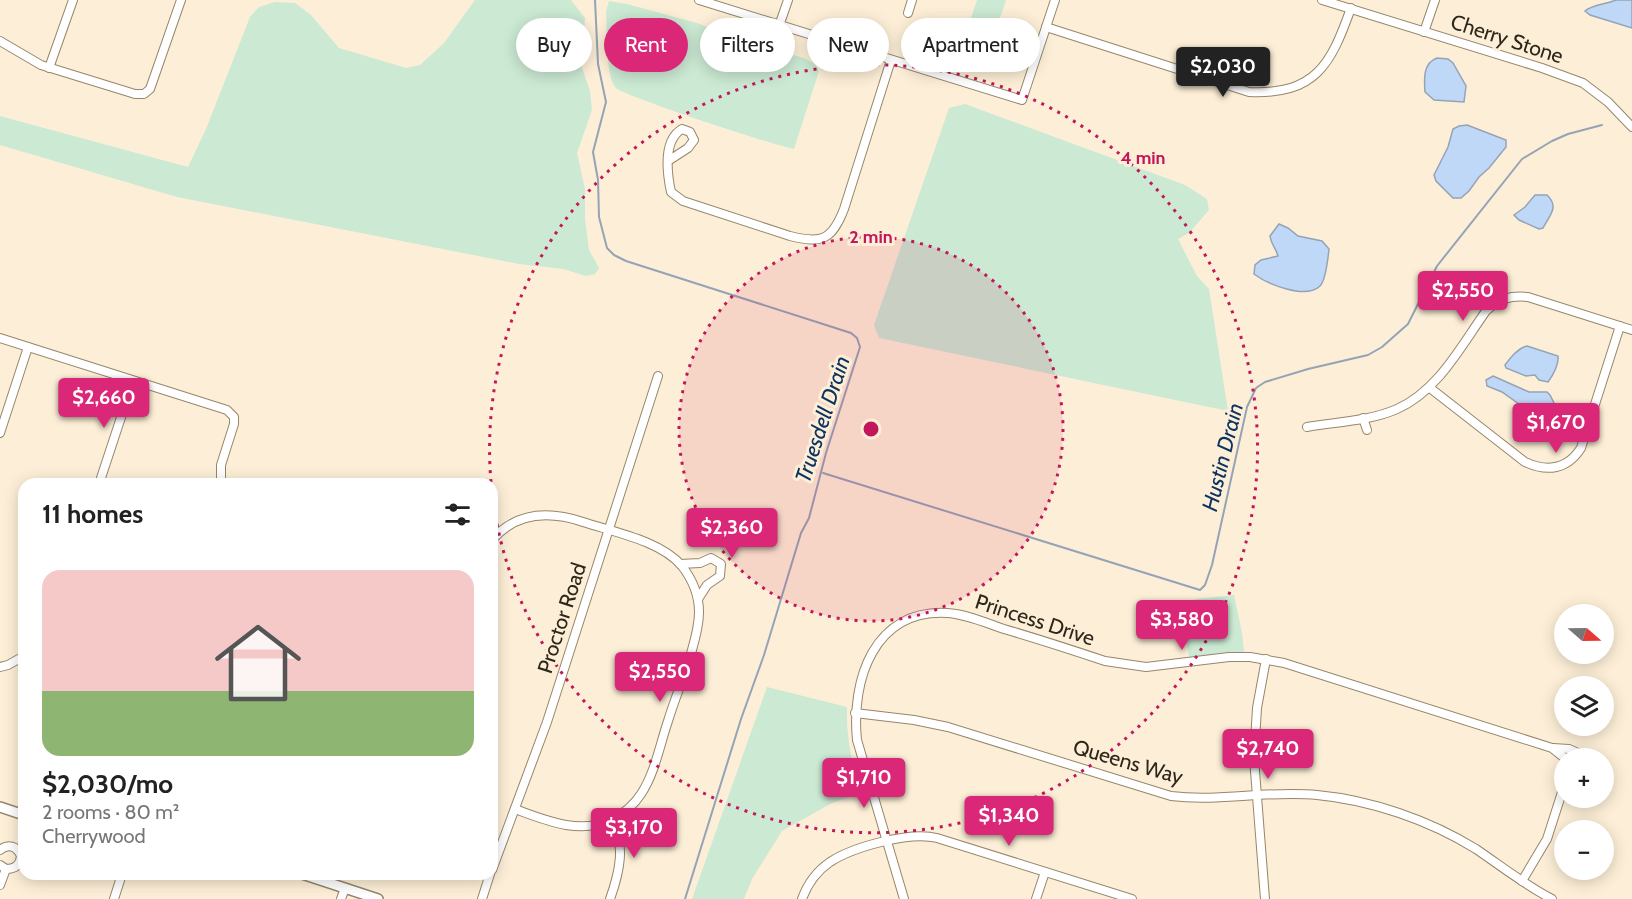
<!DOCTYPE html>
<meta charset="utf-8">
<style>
:root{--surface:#fff;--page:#f2f2f2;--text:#222;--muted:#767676;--line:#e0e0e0;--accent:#db2777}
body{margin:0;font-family:Cabin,sans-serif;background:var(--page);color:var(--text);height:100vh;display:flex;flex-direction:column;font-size:22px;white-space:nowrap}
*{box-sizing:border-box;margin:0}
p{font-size:20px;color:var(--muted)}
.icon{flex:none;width:33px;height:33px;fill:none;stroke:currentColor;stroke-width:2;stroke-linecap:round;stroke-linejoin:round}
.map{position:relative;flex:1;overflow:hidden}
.details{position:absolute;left:18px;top:478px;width:480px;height:402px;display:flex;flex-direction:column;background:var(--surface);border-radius:18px;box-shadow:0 3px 15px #0003}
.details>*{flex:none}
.banner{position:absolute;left:516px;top:18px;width:570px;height:54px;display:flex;gap:12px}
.needle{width:39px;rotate:110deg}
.controls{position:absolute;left:1554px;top:604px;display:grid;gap:12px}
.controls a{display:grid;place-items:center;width:60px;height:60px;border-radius:50%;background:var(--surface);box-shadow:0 3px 15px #0003;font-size:30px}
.price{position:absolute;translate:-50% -51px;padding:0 14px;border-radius:6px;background:var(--accent);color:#fff;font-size:20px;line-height:39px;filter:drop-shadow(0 2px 3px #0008)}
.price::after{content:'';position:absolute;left:50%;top:36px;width:18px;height:14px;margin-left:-9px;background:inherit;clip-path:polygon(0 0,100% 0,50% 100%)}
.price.selected{background:#222;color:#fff}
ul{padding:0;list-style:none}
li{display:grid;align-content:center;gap:12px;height:318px;padding:0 24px}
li+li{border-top:2px solid var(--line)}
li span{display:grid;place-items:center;height:186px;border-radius:18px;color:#555}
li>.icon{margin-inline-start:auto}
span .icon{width:108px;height:108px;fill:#fffc;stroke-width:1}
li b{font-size:26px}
h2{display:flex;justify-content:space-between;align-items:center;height:72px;padding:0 24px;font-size:26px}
.chip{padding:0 21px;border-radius:27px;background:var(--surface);box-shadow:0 3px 15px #0003;font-size:21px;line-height:54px}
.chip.selected{background:var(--accent);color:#fff}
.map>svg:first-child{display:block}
.green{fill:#cbe9d3}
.water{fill:#c0d8f8;stroke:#94a3b6;stroke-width:1.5}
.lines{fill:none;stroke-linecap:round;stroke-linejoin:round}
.stream{stroke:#94a3b6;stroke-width:2}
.minor-casing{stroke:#96866b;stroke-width:10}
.tertiary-casing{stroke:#96866b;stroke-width:12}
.minor{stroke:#fff;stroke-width:8}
.tertiary{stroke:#fff;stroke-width:9}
.ring{fill:none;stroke:#c2185b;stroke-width:3;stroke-dasharray:3 6}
.labels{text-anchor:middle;stroke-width:6;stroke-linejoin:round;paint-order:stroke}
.street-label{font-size:21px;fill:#2d261b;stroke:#fdefd7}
.water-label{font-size:22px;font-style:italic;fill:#0c3362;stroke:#fdefd7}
.centre{fill:#c2185b;stroke:#fdefd7;stroke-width:3}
.ring-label{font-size:18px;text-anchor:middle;font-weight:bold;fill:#c2185b;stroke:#fdefd7;stroke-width:6;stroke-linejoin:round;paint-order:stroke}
</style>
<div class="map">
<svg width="1632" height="899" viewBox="0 0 1632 899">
<rect width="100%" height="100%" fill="#fdefd7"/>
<!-- green -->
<g class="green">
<path d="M475 0H571L585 18 582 68 590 91 592 110 577 153 585 189V219L589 250 599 268 595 274 586 276 563 269 519 264 177 197 0 145V116L188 167 206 129 250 17 259 7 275 2 295 3 311 15 339 48 406 68 420 65 444 43Z"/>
<path d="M977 0H1006L985 62 959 55Z"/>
<path d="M609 1 627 4 697 23 743 41 804 58 815 64 819 71 794 149C776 146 624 96 616 88 605 77 607 27 606 11Z"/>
<path d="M965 104 1185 185 1207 199 1209 210 1189 233 1178 239 1197 276 1209 289 1228 411 879 338 874 325 949 108Z"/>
<path d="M1234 595 1242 633 1244 652 1222 653 1189 658 1181 604 1196 599Z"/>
<path d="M767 687 847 707C846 738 852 763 861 793L832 803 782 831 752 879 744 899H692Z"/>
</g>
<!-- water -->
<g class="water">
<path d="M1616 0H1632V28L1590 15 1585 11C1591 5 1607 4 1616 0Z"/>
<path d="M1437 58 1448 59 1453 63 1466 86 1464 102 1434 100 1425 92C1424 79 1423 63 1437 58Z"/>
<path d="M1467 125 1506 140V147L1489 168 1479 177 1469 191 1461 198H1453L1436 181 1434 175 1448 147 1453 129 1459 126Z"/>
<path d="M1535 195H1547C1560 207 1549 216 1543 228L1539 229 1519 220 1514 215 1525 207Z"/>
<path d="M1279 224 1288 228 1298 236 1322 241 1329 249C1328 258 1326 280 1320 286 1306 300 1267 284 1254 274L1255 265 1261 260 1278 256C1276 248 1271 244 1270 236Z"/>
<path d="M1527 346 1558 356C1559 365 1553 375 1548 382L1539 380 1535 375 1526 376 1506 368 1505 365C1511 357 1518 348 1527 346Z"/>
<path d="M1493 376 1529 392H1547L1550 395 1554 403 1548 416 1545 417 1542 416 1543 408H1540L1536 413 1530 412 1502 392 1487 386 1486 380Z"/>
</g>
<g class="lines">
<!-- stream -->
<g class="stream">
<path d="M595 0 598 64 606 102 593 152 598 180 599 217 607 248 614 255 626 261 851 333 857 338 860 347 826 453 809 518 801 533 764 655 741 719 685 899"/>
<path d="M823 473 1200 590 1205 585 1212 565 1247 407 1256 388 1265 382 1308 369 1368 355 1382 347 1408 324 1437 266 1522 159 1552 141 1568 134 1602 125"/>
</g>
<!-- minor casing -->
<g class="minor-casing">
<g id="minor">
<path d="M699 0 1022 100 1055 0"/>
<path d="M1322 0 1542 68 1583 83 1608 102 1632 127"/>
<path d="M908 13 912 0"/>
<path d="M779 26 788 0"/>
<path d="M1046 27 1249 92C1316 95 1331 64 1351 8"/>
<path d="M1424 32 1435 0"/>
<path d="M0 41 41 65 135 94H144L150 89 181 0"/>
<path d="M49 68 73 0"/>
<path d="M668 161 688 148 694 140 690 132 682 129C663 140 667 173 671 192L683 201 790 236C822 244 832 240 844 209L891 60"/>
<path d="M0 338 227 410 234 417V424L221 465V484"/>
<path d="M1430 388 1525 462C1547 472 1567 470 1581 448L1620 326"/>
<path d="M1363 418 1367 430"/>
<path d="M1307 427C1336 422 1370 421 1397 409 1438 391 1461 346 1486 311 1499 299 1510 295 1528 297L1632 330"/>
<path d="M0 433 28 347"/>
<path d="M99 484 133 381"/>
<path d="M492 540C517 511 550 511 583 522 614 532 661 541 682 566 692 579 699 595 699 612 699 641 677 691 668 721 660 744 655 773 641 794 634 805 623 814 611 820 579 835 545 820 515 809"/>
<path d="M680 564 700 563 711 558 721 564 720 576 707 585 698 599"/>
<path d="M0 667 8 665 24 656"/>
<path d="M855 713 914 720 948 727 1171 796C1220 802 1268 790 1317 795 1371 800 1429 820 1476 849 1501 866 1525 885 1552 899"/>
<path d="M1553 748 1569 749 1578 753 1580 759"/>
<path d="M0 850C8 843 17 846 21 856 20 865 15 869 6 869L0 865"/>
<path d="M492 870 547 722 658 376"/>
<path d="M1522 881 1547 839 1564 786"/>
<path d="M0 885 6 869"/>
<path d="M114 899 122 874"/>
<path d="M341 899 345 888"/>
<path d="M482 899 490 874"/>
<path d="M610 899C620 871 625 847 613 819"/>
<path d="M802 899C807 885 817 871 830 862 853 847 910 831 937 838L1132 899"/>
<path d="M904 899 857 740C851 680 874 609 947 613 966 614 986 623 1004 629 1038 639 1072 650 1105 661L1146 667 1229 657H1250L1284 663 1552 748 1566 759"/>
<path d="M1036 899 1045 872"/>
<path d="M1265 899 1254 758 1257 708 1266 659"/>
</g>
</g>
<!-- tertiary casing -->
<g class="tertiary-casing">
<g id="tertiary">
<path d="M0 807 24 815"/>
<path d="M302 874 378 899"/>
</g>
</g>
<!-- minor -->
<use href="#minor" class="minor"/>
<!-- tertiary -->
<use href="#tertiary" class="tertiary"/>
</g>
<!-- distance rings -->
<circle cx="871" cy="429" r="192" fill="#c2185b" fill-opacity=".12"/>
<g class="ring">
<circle cx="871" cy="429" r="192"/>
<path d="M491 482A384 384 0 1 1 492 492"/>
</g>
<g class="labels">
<!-- street labels -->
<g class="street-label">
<text transform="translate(1507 39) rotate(18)" y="7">Cherry Stone</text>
<text transform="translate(562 618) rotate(-72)" y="7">Proctor Road</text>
<text transform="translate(1035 620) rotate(18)" y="7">Princess Drive</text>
<text transform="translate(1128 762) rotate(16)" y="7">Queens Way</text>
</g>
<!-- water labels -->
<g class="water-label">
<text transform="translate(822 419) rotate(-72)" y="8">Truesdell Drain</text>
<text transform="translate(1222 457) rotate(-76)" y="8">Hustin Drain</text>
</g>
</g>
<circle cx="871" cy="429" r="9" class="centre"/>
<g class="ring-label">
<text x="1143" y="164">4 min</text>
<text x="871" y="243">2 min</text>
</g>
</svg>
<div class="controls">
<a><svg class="needle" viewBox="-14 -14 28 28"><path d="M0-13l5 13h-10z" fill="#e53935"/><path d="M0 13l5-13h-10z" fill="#767676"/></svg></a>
<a><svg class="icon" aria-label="layers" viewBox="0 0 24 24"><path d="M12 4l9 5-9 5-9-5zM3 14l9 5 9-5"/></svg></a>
<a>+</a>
<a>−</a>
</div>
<b class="price selected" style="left:1223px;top:98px">$2,030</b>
<b class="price" style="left:1463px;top:322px">$2,550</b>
<b class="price" style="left:104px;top:429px">$2,660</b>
<b class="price" style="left:1556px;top:454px">$1,670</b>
<b class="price" style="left:732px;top:559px">$2,360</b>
<b class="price" style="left:1182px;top:651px">$3,580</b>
<b class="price" style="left:660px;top:703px">$2,550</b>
<b class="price" style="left:1268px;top:780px">$2,740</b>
<b class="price" style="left:864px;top:809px">$1,710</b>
<b class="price" style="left:1009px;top:847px">$1,340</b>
<b class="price" style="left:634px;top:859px">$3,170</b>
<div class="banner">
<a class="chip">Buy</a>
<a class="chip selected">Rent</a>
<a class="chip">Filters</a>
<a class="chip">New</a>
<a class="chip">Apartment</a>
</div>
<section class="details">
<h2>11 homes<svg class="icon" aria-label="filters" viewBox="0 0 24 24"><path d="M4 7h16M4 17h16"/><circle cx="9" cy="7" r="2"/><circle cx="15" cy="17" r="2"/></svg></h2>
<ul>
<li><span style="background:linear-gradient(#f6c9c9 65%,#8fb573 0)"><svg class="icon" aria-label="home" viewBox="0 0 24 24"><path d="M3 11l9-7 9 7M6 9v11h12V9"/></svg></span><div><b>$2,030/mo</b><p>2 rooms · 80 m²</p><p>Cherrywood</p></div></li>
</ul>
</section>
</div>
